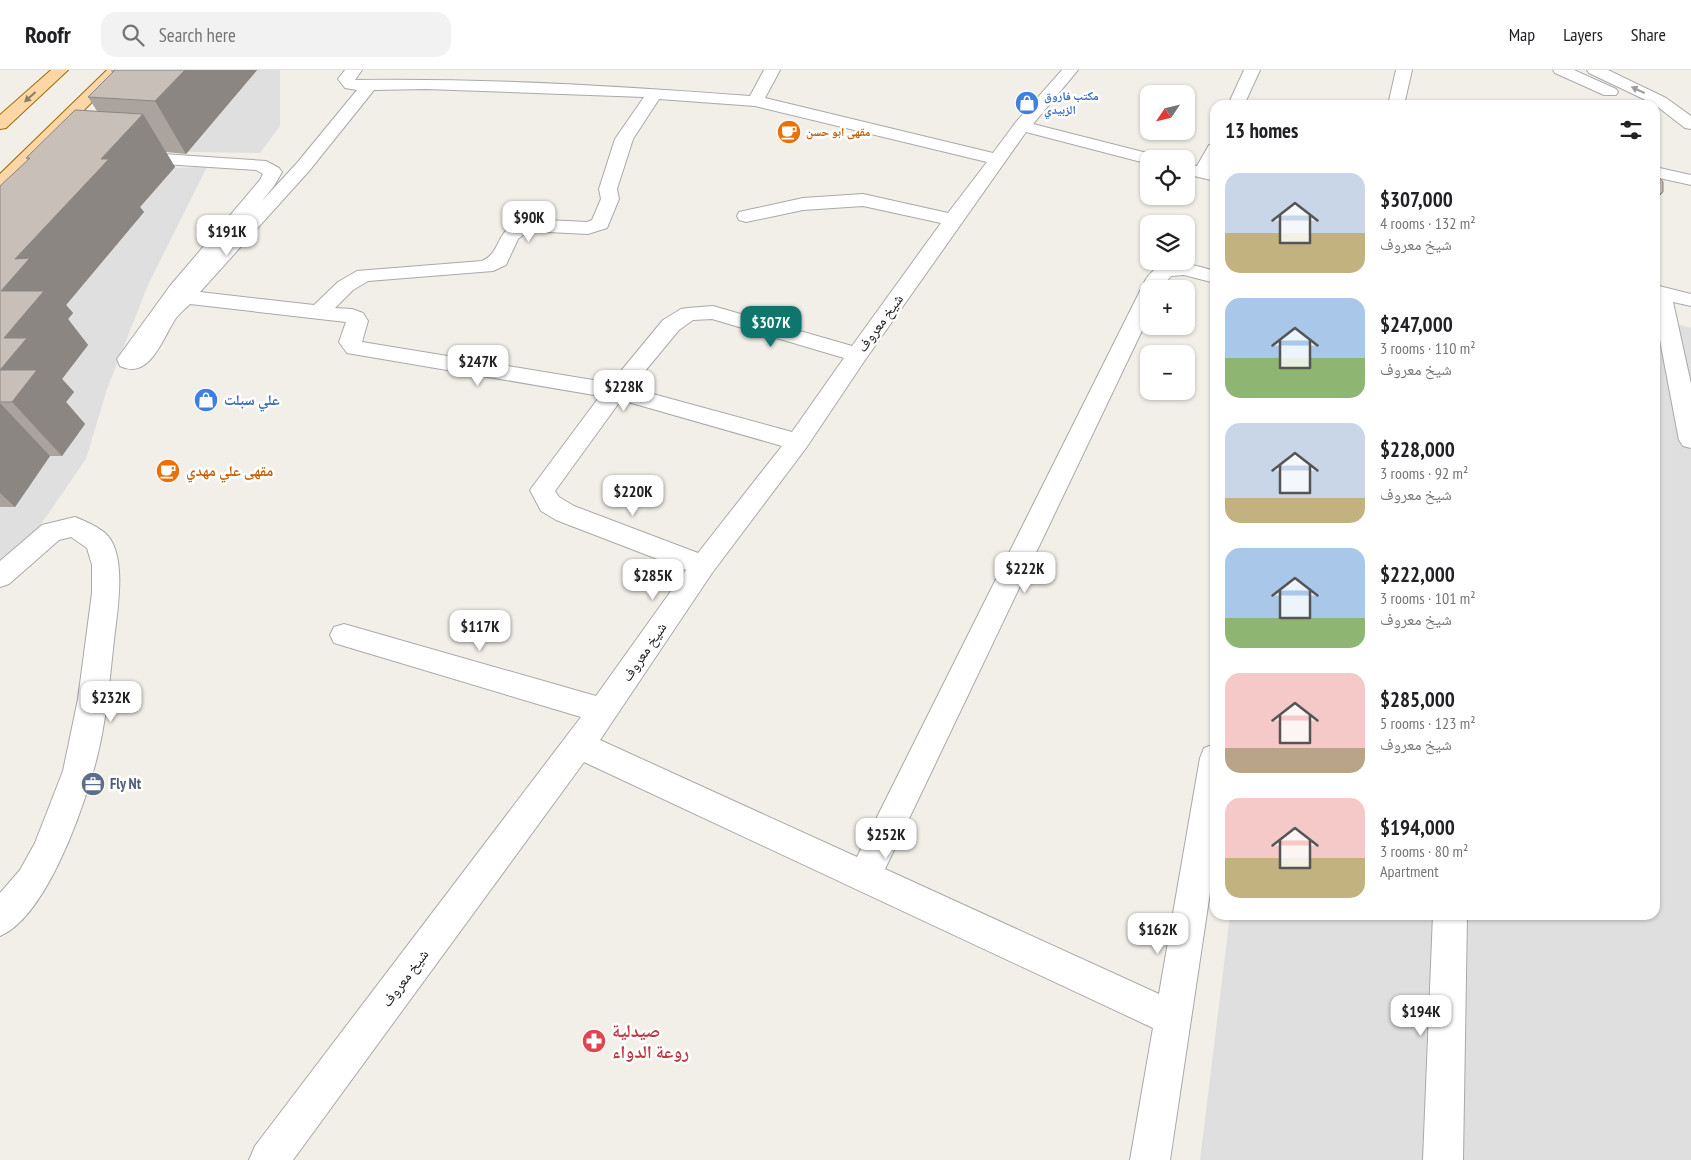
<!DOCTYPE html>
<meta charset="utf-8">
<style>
:root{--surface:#fff;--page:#f2f2f2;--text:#202124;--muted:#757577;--line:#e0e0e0;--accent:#0f766e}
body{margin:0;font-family:"PT Sans Narrow","Noto Naskh Arabic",sans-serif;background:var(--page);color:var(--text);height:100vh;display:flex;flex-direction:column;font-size:19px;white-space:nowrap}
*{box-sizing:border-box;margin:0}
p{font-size:16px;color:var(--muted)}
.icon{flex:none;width:28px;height:28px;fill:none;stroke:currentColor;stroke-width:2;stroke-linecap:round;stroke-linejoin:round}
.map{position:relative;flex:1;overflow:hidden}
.side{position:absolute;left:1210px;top:30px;width:450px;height:820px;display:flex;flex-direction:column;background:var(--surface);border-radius:15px;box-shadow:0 1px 4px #0004}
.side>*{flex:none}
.needle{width:32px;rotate:235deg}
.fabs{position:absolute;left:1140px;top:15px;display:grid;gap:10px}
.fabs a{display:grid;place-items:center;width:55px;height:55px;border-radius:10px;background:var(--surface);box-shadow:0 1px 4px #0004;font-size:25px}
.price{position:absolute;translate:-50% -42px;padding:0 11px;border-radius:10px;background:#fff;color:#222;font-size:16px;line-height:32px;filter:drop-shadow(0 1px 2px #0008)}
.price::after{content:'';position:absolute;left:50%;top:30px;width:15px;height:11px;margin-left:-8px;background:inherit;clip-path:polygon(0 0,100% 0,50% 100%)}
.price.on{background:var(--accent);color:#fff}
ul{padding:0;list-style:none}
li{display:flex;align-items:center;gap:15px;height:125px;padding:0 15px}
li span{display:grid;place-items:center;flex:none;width:140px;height:100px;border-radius:15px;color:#555}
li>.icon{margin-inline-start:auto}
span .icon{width:60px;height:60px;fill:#fffc;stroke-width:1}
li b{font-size:21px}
h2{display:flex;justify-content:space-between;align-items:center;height:60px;padding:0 15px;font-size:21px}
header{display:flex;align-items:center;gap:30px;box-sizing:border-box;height:70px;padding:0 25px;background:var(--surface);border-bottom:1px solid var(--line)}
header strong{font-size:24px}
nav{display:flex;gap:28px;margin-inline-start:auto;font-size:18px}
.search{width:350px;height:45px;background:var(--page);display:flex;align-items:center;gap:12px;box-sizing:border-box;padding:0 18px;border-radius:15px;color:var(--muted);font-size:19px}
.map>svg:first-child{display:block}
.residential{fill:#e0dfdf}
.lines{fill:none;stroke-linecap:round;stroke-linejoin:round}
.minor-casing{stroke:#a9a9a9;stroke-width:2}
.major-casing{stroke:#a06b00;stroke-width:2}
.minor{fill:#fff;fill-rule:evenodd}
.major{fill:#fcd6a4;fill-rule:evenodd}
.wall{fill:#aba49e}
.shaded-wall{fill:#8b8681}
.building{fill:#c7bfb8;stroke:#8b8681}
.oneway{fill:#9c9c9c}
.oneway2{fill:#8f7c63}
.labels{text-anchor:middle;stroke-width:5;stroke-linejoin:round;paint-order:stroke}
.far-shop-label{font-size:12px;font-weight:bold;fill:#366cbe;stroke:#fff;text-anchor:start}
.far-food-label{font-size:12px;font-weight:bold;fill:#c56008;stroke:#fff;text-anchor:start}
.street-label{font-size:15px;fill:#222;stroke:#fff}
.shop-label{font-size:15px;font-weight:bold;fill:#366cbe;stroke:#fff;text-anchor:start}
.food-label{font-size:15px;font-weight:bold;fill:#c56008;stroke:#fff;text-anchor:start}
.service-label{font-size:15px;font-weight:bold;fill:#4e5e75;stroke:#fff;text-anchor:start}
.near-health-label{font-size:18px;font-weight:bold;fill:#be3a42;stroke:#fff;text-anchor:start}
</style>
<header>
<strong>Roofr</strong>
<div class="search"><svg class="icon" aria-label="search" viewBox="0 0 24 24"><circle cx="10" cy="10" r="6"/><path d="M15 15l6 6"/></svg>Search here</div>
<nav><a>Map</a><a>Layers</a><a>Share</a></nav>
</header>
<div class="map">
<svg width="1691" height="1090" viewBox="0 0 1691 1090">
<rect width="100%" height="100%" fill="#f2efe9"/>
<!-- residential -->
<g class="residential">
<path d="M165 0H280V56L260 83 132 81Z"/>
<path d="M207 97 148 215 107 319 86 389 39 457 0 500V197L89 100Z"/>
<path d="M1655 248 1691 258V1090H1200L1230 845H1655Z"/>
</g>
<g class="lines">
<!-- minor casing -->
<g class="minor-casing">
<g id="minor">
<path d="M345 0H362L355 10C487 8 618 16 750 26L764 0H780L765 28 993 83 1016 52 1062 0H1078L1033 54 1155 85 1158 89H1149V94L1026 62 865 290 806 378 712 503 600 670 857 787 1146 209C1163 184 1190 194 1215 201V213L1184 205 1171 206 1161 219H1149V246L885 799 1159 924 1200 688 1204 678 1215 674V789L1170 1090H1130L1153 958 584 692 293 1090H249L255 1076 581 647 334 573 330 565 334 557 344 554 596 626 686 500 556 450 541 441 530 420 600 326 347 283 339 272 346 252 190 234C185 239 180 243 176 248 163 267 150 311 120 296L117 289 170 216 260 110 263 104 256 100 133 92 127 91 124 87 127 83 133 82 266 91 279 98 282 102 274 116 261 132 297 93 357 20 345 18 338 9ZM426 19 644 27 615 69 599 119 601 129 592 150 587 152 526 149C494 157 503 182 482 191L357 201 338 212 314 235 200 222 309 101 374 20ZM659 29 755 36 987 92 948 143 863 124 803 128 739 142 737 146 739 150 746 152 803 140 863 136 941 153 852 276 713 236 688 238 681 239 663 250 611 313 362 272 368 251 363 243 352 239 335 238 353 220 368 211 493 201 506 195 518 169 528 161 588 164 607 158 619 129 617 119 633 69ZM712 249 844 288 792 362 631 318 679 260 693 250ZM621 330 782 376 698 483 574 436 559 427 555 421Z"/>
<path d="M1244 0H1260L1244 35H1228Z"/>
<path d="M1396 0H1412L1404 35H1388Z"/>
<path d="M1553 0H1574L1616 19 1618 22 1616 25H1604L1555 3Z"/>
<path d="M1587 0H1608L1666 28 1691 46V59L1685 58 1654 34 1589 3Z"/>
<path d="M1215 74 1213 100 1215 101V111L1186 104V94L1197 96 1209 75Z"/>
<path d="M1655 97 1691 105V115L1655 107Z"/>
<path d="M1655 215 1691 224V236L1673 232 1691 314V378L1683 376 1679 370 1655 244Z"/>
<path d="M75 447C85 451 101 458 108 466 127 489 117 542 114 570 109 614 106 659 93 702 80 747 45 847 0 866V823L20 800 35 773 63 701 78 629 92 523V495L87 478 71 467 59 470 9 514 0 517V491L42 455Z"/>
<path d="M1433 845H1467L1463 1090H1423Z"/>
</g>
</g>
<!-- major casing -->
<g class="major-casing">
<g id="major">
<path d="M51 0H68L6 58 0 59V45Z"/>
<path d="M107 0H124L6 118 0 119V104Z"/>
</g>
</g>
<!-- minor -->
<use href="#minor" class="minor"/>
<!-- major -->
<use href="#major" class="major"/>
</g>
<!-- wall -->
<path class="wall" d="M111 0H257L186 84 166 82 175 97 140 137 144 142 66 235 73 243 68 249 88 275 62 309 74 322 66 332 85 354 62 386H50L15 437H0V116L28 90 26 88 97 41 88 27 112 3Z"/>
<!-- shaded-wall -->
<g class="shaded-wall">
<path d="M185 0H257L186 84 155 31Z"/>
<path d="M143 44 175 97 140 137 144 142 66 235 73 243 68 249 88 275 62 309 74 322 66 332 85 354 62 386 12 332 0 300 4 268 1 221 15 189 101 89Z"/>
<path d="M1663 122 1655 132V127Z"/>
<path d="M0 333 50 386 15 437 0 423Z"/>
</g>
<!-- building -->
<g class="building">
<path d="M115 0H185L155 31 88 27Z"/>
<path d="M75 40 143 44 101 89H109L15 189 30 188 1 221H44L4 268H27L0 300H37L12 332H0V116L30 88H26Z"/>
<path d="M1655 102 1663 112V122L1655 127Z"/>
</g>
<!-- one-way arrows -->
<defs><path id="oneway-solid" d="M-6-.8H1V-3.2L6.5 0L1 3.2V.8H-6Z" transform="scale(1.25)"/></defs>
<use class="oneway" href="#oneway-solid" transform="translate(1638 20) rotate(-155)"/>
<use class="oneway2" href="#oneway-solid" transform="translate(30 27) rotate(138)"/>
<!-- icons -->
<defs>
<g id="shop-disc" transform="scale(1.25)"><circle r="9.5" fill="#3f7fe0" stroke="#fff"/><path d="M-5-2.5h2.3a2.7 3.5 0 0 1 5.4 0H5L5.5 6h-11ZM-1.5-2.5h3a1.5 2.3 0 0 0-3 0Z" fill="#fff"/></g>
<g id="cafe-disc" transform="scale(1.25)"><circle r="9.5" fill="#e8710a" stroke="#fff"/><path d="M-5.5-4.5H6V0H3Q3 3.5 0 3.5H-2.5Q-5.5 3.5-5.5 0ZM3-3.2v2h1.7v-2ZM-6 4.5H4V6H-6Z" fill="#fff"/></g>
<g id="office-disc" transform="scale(1.25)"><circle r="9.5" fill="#5c6f8a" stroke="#fff"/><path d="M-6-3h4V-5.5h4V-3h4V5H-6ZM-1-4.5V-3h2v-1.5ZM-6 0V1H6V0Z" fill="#fff"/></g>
<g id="pharmacy-disc" transform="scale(1.25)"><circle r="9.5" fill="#e0444e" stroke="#fff"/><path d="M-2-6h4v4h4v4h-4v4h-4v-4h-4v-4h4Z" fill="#fff"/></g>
</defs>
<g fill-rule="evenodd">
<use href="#shop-disc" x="1027" y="33"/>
<use href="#cafe-disc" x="789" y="62"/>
<use href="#shop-disc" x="206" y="330"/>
<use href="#cafe-disc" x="168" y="401"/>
<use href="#office-disc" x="93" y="714"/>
<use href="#pharmacy-disc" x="594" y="971"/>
</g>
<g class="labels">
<!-- far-shop labels -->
<g class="far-shop-label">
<text x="1044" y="30">مكتب فاروق<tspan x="1044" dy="14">الزبيدي</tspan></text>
</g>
<!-- far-food labels -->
<g class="far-food-label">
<text x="806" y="66">مقهى ابو حسن</text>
</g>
<!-- street labels -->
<g class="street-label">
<text transform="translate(880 253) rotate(-54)" y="5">شیخ معروف</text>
<text transform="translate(644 582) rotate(-56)" y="5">شیخ معروف</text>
<text transform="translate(405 908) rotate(-53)" y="5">شیخ معروف</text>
</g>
<!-- shop labels -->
<g class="shop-label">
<text x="224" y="335">علي سبلت</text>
</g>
<!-- food labels -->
<g class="food-label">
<text x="186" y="406">مقهى علي مهدي</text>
</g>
<!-- service labels -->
<g class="service-label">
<text x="110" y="719">Fly Nt</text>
</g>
<!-- near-health labels -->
<g class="near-health-label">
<text x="612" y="967">صيدلية<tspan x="612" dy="21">روعة الدواء</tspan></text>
</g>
</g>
</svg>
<div class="fabs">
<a><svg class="needle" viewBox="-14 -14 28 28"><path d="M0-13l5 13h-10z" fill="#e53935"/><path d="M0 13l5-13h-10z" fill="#757577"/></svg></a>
<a><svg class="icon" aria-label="locate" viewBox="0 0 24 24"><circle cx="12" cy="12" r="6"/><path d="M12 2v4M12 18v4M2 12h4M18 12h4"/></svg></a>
<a><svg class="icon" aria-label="layers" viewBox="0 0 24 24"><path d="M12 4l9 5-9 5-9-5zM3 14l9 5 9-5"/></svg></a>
<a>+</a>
<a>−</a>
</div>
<b class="price" style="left:529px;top:173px">$90K</b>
<b class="price" style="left:227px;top:187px">$191K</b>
<b class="price on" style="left:771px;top:278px">$307K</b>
<b class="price" style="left:478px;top:317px">$247K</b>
<b class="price" style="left:624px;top:342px">$228K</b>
<b class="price" style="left:633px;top:447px">$220K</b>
<b class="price" style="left:1025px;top:524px">$222K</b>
<b class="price" style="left:653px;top:531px">$285K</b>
<b class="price" style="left:480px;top:582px">$117K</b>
<b class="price" style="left:111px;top:653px">$232K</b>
<b class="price" style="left:886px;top:790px">$252K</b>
<b class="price" style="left:1158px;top:885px">$162K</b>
<b class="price" style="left:1421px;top:967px">$194K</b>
<section class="side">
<h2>13 homes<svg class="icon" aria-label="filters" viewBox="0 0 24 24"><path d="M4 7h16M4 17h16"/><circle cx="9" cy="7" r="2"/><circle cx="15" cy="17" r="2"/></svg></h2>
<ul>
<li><span style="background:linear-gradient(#c9d6e8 60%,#c2b280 0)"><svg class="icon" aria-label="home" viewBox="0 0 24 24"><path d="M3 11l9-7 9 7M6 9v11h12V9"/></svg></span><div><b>$307,000</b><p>4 rooms · 132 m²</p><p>شیخ معروف</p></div></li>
<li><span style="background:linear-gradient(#a9c7e8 60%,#8fb573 0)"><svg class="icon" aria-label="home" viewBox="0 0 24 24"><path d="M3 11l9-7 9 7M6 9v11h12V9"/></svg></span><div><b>$247,000</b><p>3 rooms · 110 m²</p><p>شیخ معروف</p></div></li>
<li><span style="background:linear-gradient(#c9d6e8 75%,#c2b280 0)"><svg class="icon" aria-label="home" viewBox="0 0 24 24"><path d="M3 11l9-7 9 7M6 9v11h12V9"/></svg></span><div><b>$228,000</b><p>3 rooms · 92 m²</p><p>شیخ معروف</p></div></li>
<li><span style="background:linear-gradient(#a9c7e8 70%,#8fb573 0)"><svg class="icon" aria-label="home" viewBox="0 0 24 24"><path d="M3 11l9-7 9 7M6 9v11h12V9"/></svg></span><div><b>$222,000</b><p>3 rooms · 101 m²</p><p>شیخ معروف</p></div></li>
<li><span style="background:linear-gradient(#f6c9c9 75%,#b9a48a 0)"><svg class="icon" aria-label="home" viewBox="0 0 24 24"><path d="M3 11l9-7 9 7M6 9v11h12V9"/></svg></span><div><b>$285,000</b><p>5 rooms · 123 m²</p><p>شیخ معروف</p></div></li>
<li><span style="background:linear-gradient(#f6c9c9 60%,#c2b280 0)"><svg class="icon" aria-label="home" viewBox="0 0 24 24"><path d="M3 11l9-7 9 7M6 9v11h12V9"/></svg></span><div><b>$194,000</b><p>3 rooms · 80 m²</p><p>Apartment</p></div></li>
</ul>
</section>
</div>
